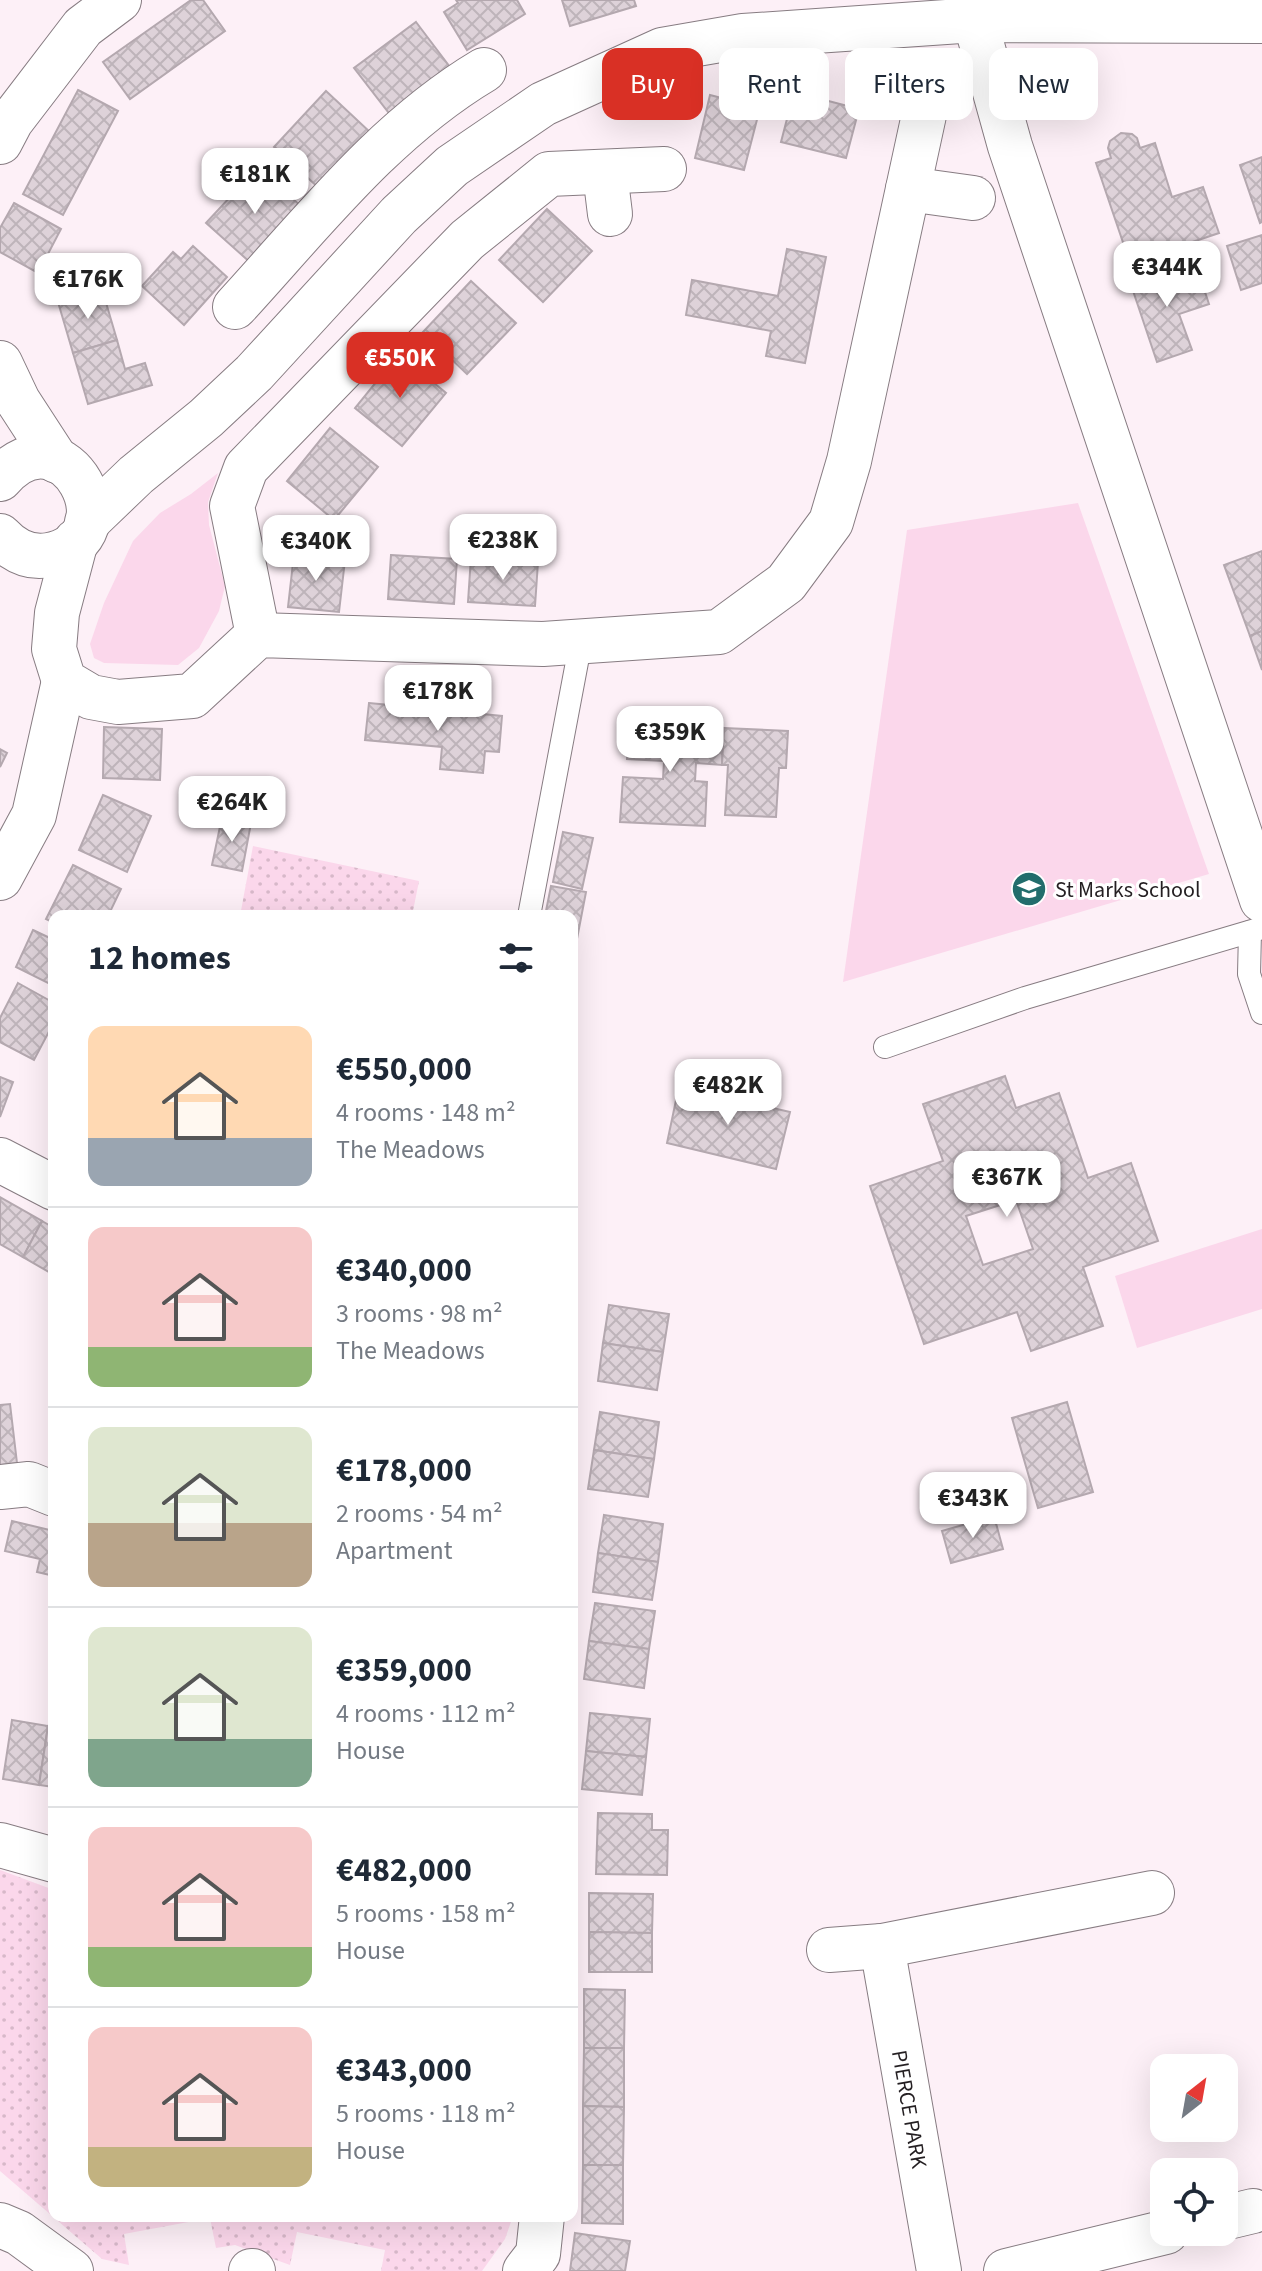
<!DOCTYPE html>
<meta charset="utf-8">
<style>
:root{--surface:#fff;--page:#f2f2f3;--text:#1f2937;--muted:#747a83;--line:#e0e1e3;--accent:#d93025}
body{margin:0;font-family:"Source Sans 3",sans-serif;background:var(--page);color:var(--text);height:100vh;display:flex;flex-direction:column;font-size:30px;white-space:nowrap}
*{box-sizing:border-box;margin:0}
p{font-size:26px;color:var(--muted)}
.icon{flex:none;width:44px;height:44px;fill:none;stroke:currentColor;stroke-width:2;stroke-linecap:round;stroke-linejoin:round}
.map{position:relative;flex:1;overflow:hidden}
.sheet{position:absolute;left:48px;top:910px;width:530px;height:1312px;display:flex;flex-direction:column;background:var(--surface);border-radius:16px;box-shadow:0 8px 32px #0002}
.sheet>*{flex:none}
.banner{position:absolute;left:602px;top:48px;width:540px;height:72px;display:flex;gap:16px}
.needle{width:52px;rotate:31deg}
.controls{position:absolute;left:1150px;top:2054px;display:grid;gap:16px}
.controls a{display:grid;place-items:center;width:88px;height:88px;border-radius:16px;background:var(--surface);box-shadow:0 8px 32px #0002;font-size:40px}
.price{position:absolute;translate:-50% -68px;padding:0 18px;border-radius:16px;background:#fff;color:#222;font-size:26px;line-height:52px;filter:drop-shadow(0 2px 4px #0008)}
.price::after{content:'';position:absolute;left:50%;top:48px;width:24px;height:18px;margin-left:-12px;background:inherit;clip-path:polygon(0 0,100% 0,50% 100%)}
.price.active{background:var(--accent);color:#fff}
ul{padding:0;list-style:none}
li{display:flex;align-items:center;gap:24px;height:200px;padding:0 40px}
li+li{border-top:2px solid var(--line)}
li span{display:grid;place-items:center;flex:none;width:224px;height:160px;border-radius:16px;color:#555}
li>.icon{margin-inline-start:auto}
span .icon{width:96px;height:96px;fill:#fffc;stroke-width:1}
li b{font-size:34px}
h2{display:flex;justify-content:space-between;align-items:center;height:96px;padding:0 40px;font-size:34px}
.pill{padding:0 28px;border-radius:16px;background:var(--surface);box-shadow:0 8px 32px #0002;font-size:28px;line-height:72px}
.pill.active{background:var(--accent);color:#fff}
.map>svg:first-child{display:block}
.grass{fill:#fbd7eb}
.park{fill:url(#park-dots)}
.building{fill:url(#building-cross-hatch);stroke:#b4a8af;stroke-width:2;fill-rule:evenodd}
.lines{fill:none;stroke-linecap:round;stroke-linejoin:round}
.service-casing{stroke:#877c82;stroke-width:24}
.minor-casing{stroke:#877c82;stroke-width:46}
.tertiary-casing{stroke:#877c82;stroke-width:46}
.secondary-casing{stroke:#877c82;stroke-width:46}
.service{stroke:#fff;stroke-width:22}
.minor{stroke:#fff;stroke-width:44}
.tertiary{stroke:#fff;stroke-width:44}
.secondary{stroke:#fff;stroke-width:44}
.labels{text-anchor:middle;stroke-width:6;stroke-linejoin:round;paint-order:stroke}
.poi-label{font-size:22px;fill:#241f22;stroke:#fff;text-anchor:start}
.street-label{font-size:22px;fill:#241f22;stroke:#fff}
</style>
<div class="map">
<svg width="1262" height="2271" viewBox="0 0 1262 2271">
<defs>
<pattern id="park-dots" width="8" height="8" patternUnits="userSpaceOnUse" patternTransform="scale(2)"><rect width="8" height="8" fill="#fbd7eb"/><path d="M2 2h.1M6 6h.1" fill="none" stroke="#d7b8c9" stroke-width="1.8" stroke-linecap="round"/></pattern>
<pattern id="building-cross-hatch" width="8" height="8" patternUnits="userSpaceOnUse" patternTransform="scale(2)"><rect width="8" height="8" fill="#ded2d9"/><path d="M0 0l8 8M0 8l8-8" fill="none" stroke="#beb4ba"/></pattern>
</defs>
<rect width="100%" height="100%" fill="#fdf0f7"/>
<!-- grass -->
<g class="grass">
<path d="M218 473 208 502 209 525 225 586 219 611 199 648 178 665 104 663 94 658 90 644 104 603 133 541 160 513 191 494Z"/>
<path d="M1078 503 1209 874 843 982 907 530Z"/>
<path d="M1262 1229V1309L1137 1348 1115 1276Z"/>
</g>
<!-- park -->
<g class="park">
<path d="M253 846 419 881 412 916H240Z"/>
<path d="M0 1870 54 1890V2216H513L505 2239 482 2271H381L385 2250 297 2232 290 2265 235 2245 216 2248 210 2218 124 2234 129 2265 102 2259 0 2171Z"/>
</g>
<!-- building -->
<g class="building">
<path d="M191 0H203L225 31 130 99 103 62Z"/>
<path d="M456 0H517L525 14 467 50 444 12 458 3Z"/>
<path d="M562 0H634L636 6 570 26Z"/>
<path d="M416 22 453 71 392 117 354 68Z"/>
<path d="M78 90 118 111 63 215 23 194Z"/>
<path d="M326 91 371 133 320 189 274 147Z"/>
<path d="M794 92 859 109 846 158 781 142Z"/>
<path d="M710 95 760 108 744 170 695 158Z"/>
<path d="M1121 133 1132 134 1137 138 1140 148 1155 143 1172 197 1203 187 1219 233 1130 263 1096 163 1111 158 1108 148 1110 141Z"/>
<path d="M1262 157V222L1260 223 1240 165Z"/>
<path d="M258 167 303 208 252 264 206 223Z"/>
<path d="M14 203 61 229 38 273 0 252V228Z"/>
<path d="M547 209 592 251 543 302 499 260Z"/>
<path d="M1262 235V283L1241 290 1227 246Z"/>
<path d="M193 246 227 277 184 325 142 286 173 252 181 259Z"/>
<path d="M787 249 826 257 805 363 766 356 771 331 686 315 692 280 778 296Z"/>
<path d="M1162 265 1169 284 1199 274 1209 304 1179 314 1192 350 1157 362 1128 276Z"/>
<path d="M471 281 516 323 467 374 423 332Z"/>
<path d="M102 289 117 340 73 353 58 302Z"/>
<path d="M117 340 125 369 145 363 152 385 88 404 73 353Z"/>
<path d="M399 354 446 393 402 446 355 408Z"/>
<path d="M330 428 378 467 334 520 287 481Z"/>
<path d="M1262 551V631L1250 636 1224 565Z"/>
<path d="M294 554 345 560 339 612 288 607Z"/>
<path d="M391 555 457 559 454 604 388 599Z"/>
<path d="M471 557 538 562 535 606 468 602Z"/>
<path d="M1262 631V670L1250 636Z"/>
<path d="M369 703 502 716 499 752 485 751 483 773 440 769 442 747 365 740Z"/>
<path d="M630 722 724 728 722 765 696 763 695 781 707 782 705 826 620 822 623 777 663 779 664 761 627 759Z"/>
<path d="M104 727 162 729 160 780 103 778Z"/>
<path d="M724 728 788 731 786 768H779L776 817 725 815 728 765H722Z"/>
<path d="M0 749 7 753 0 767Z"/>
<path d="M103 795 151 816 127 872 79 850Z"/>
<path d="M222 817 251 823 242 871 212 865Z"/>
<path d="M563 832 593 838 582 889 553 882Z"/>
<path d="M73 865 121 889 108 916H54V923L46 919Z"/>
<path d="M551 886 586 892 576 944 572 943V916H545Z"/>
<path d="M33 930 54 940V986L16 967Z"/>
<path d="M18 983 54 1003V1022L34 1060 0 1042V1018Z"/>
<path d="M1005 1076 1016 1108 1059 1093 1088 1178 1131 1163 1158 1241 1083 1267 1103 1326 1031 1351 1017 1312 924 1344 870 1186 943 1161 923 1104ZM1016 1200 1033 1249 983 1265 966 1216Z"/>
<path d="M0 1077 13 1082 0 1117Z"/>
<path d="M679 1086 790 1112 776 1169 667 1143Z"/>
<path d="M0 1197 42 1221 23 1257 0 1244Z"/>
<path d="M42 1221 54 1228V1275L23 1257Z"/>
<path d="M609 1305 669 1314 663 1352 603 1343Z"/>
<path d="M603 1343 663 1352 657 1390 598 1381Z"/>
<path d="M1067 1402 1093 1492 1038 1508 1012 1418Z"/>
<path d="M10 1404 17 1463 0 1465V1405Z"/>
<path d="M600 1412 659 1422 654 1459 594 1450Z"/>
<path d="M594 1450 654 1459 648 1497 588 1489Z"/>
<path d="M604 1515 663 1524 658 1562 598 1553Z"/>
<path d="M994 1516 1003 1549 951 1563 942 1531Z"/>
<path d="M12 1521 54 1531V1576L37 1572 40 1559 5 1551Z"/>
<path d="M598 1553 658 1562 652 1600 593 1592Z"/>
<path d="M595 1603 655 1611 649 1649 589 1641Z"/>
<path d="M589 1641 649 1649 644 1688 584 1679Z"/>
<path d="M590 1713 650 1719 646 1757 586 1751Z"/>
<path d="M12 1720 48 1726 39 1785 3 1779Z"/>
<path d="M48 1726 54 1727V1787L39 1785Z"/>
<path d="M586 1751 646 1757 642 1795 582 1789Z"/>
<path d="M598 1813 652 1814V1830H668L667 1875 596 1874Z"/>
<path d="M589 1893 653 1894 652 1933 589 1932Z"/>
<path d="M589 1932 652 1933V1972H589Z"/>
<path d="M584 1989 625 1990 624 2048H584Z"/>
<path d="M584 2048H624V2107L583 2106Z"/>
<path d="M583 2106 624 2107 623 2165H583Z"/>
<path d="M583 2165H623V2224L582 2223Z"/>
<path d="M575 2233 630 2241 625 2271H570Z"/>
</g>
<g class="lines">
<!-- service casing -->
<g class="service-casing">
<g id="service">
<path d="M529 916 581 641"/>
<path d="M1250 932 1249 974 1262 1013"/>
<path d="M885 1047 1025 998 1262 928"/>
</g>
</g>
<!-- minor casing -->
<g class="minor-casing">
<g id="minor">
<path d="M0 142 11 121 83 27 119 0"/>
<path d="M605 173 610 214"/>
<path d="M908 189 973 198"/>
<path d="M235 307C313 222 385 129 484 70"/>
<path d="M0 363 18 401 57 461"/>
<path d="M76 541 57 613 54 649 64 681 91 697 118 702 192 696 258 635 543 644 719 632 786 583 831 522 849 461 924 115"/>
<path d="M258 635 232 506 246 468 467 240 549 174 664 169"/>
<path d="M0 878 34 815 64 681"/>
<path d="M0 1160 54 1188"/>
<path d="M0 1487 29 1484 54 1494"/>
<path d="M0 1845 54 1860"/>
<path d="M882 1946 939 2271"/>
<path d="M829 1950 882 1946 1152 1893"/>
<path d="M1224 2218 1253 2211"/>
<path d="M0 2225 19 2233 71 2271"/>
<path d="M251 2271H253"/>
<path d="M525 2271 538 2254 542 2216"/>
<path d="M1006 2271 1166 2232"/>
</g>
</g>
<!-- tertiary casing -->
<g class="tertiary-casing">
<g id="tertiary">
<path d="M0 479C64 404 135 539 49 555 29 559 13 550 0 536"/>
<path d="M87 522 136 475 206 418 254 373 399 215 452 166 543 104 662 50 743 36 975 20 1262 21"/>
</g>
</g>
<!-- secondary casing -->
<g class="secondary-casing">
<path id="secondary" d="M973 0 975 20 1010 146 1262 900"/>
</g>
<!-- service -->
<use href="#service" class="service"/>
<!-- minor -->
<use href="#minor" class="minor"/>
<!-- tertiary -->
<use href="#tertiary" class="tertiary"/>
<!-- secondary -->
<use href="#secondary" class="secondary"/>
</g>
<!-- icons -->
<defs>
<g id="school-disc" transform="scale(1.8)"><circle r="9.5" fill="#226d6c" stroke="#fff"/><path d="M0-5L7-2L0 1L-7-2ZM-4 1L0 2.5L4 1V4Q0 6-4 4Z" fill="#fff"/></g>
</defs>
<g fill-rule="evenodd">
<use href="#school-disc" x="1029" y="889"/>
</g>
<g class="labels">
<!-- poi labels -->
<g class="poi-label">
<text x="1055" y="897">St Marks School</text>
</g>
<!-- street labels -->
<g class="street-label">
<text transform="translate(910 2109) rotate(80)" y="8">PIERCE PARK</text>
</g>
</g>
</svg>
<div class="controls">
<a><svg class="needle" viewBox="-14 -14 28 28"><path d="M0-13l5 13h-10z" fill="#e53935"/><path d="M0 13l5-13h-10z" fill="#747a83"/></svg></a>
<a><svg class="icon" aria-label="locate" viewBox="0 0 24 24"><circle cx="12" cy="12" r="6"/><path d="M12 2v4M12 18v4M2 12h4M18 12h4"/></svg></a>
</div>
<b class="price" style="left:255px;top:216px">€181K</b>
<b class="price" style="left:1167px;top:309px">€344K</b>
<b class="price" style="left:88px;top:321px">€176K</b>
<b class="price active" style="left:400px;top:400px">€550K</b>
<b class="price" style="left:503px;top:582px">€238K</b>
<b class="price" style="left:316px;top:583px">€340K</b>
<b class="price" style="left:438px;top:733px">€178K</b>
<b class="price" style="left:670px;top:774px">€359K</b>
<b class="price" style="left:232px;top:844px">€264K</b>
<b class="price" style="left:728px;top:1127px">€482K</b>
<b class="price" style="left:1007px;top:1219px">€367K</b>
<b class="price" style="left:973px;top:1540px">€343K</b>
<div class="banner">
<a class="pill active">Buy</a>
<a class="pill">Rent</a>
<a class="pill">Filters</a>
<a class="pill">New</a>
</div>
<section class="sheet">
<h2>12 homes<svg class="icon" aria-label="filters" viewBox="0 0 24 24"><path d="M4 7h16M4 17h16"/><circle cx="9" cy="7" r="2"/><circle cx="15" cy="17" r="2"/></svg></h2>
<ul>
<li><span style="background:linear-gradient(#ffd9b3 70%,#9aa5b1 0)"><svg class="icon" aria-label="home" viewBox="0 0 24 24"><path d="M3 11l9-7 9 7M6 9v11h12V9"/></svg></span><div><b>€550,000</b><p>4 rooms · 148 m²</p><p>The Meadows</p></div></li>
<li><span style="background:linear-gradient(#f6c9c9 75%,#8fb573 0)"><svg class="icon" aria-label="home" viewBox="0 0 24 24"><path d="M3 11l9-7 9 7M6 9v11h12V9"/></svg></span><div><b>€340,000</b><p>3 rooms · 98 m²</p><p>The Meadows</p></div></li>
<li><span style="background:linear-gradient(#dfe7d0 60%,#b9a48a 0)"><svg class="icon" aria-label="home" viewBox="0 0 24 24"><path d="M3 11l9-7 9 7M6 9v11h12V9"/></svg></span><div><b>€178,000</b><p>2 rooms · 54 m²</p><p>Apartment</p></div></li>
<li><span style="background:linear-gradient(#dfe7d0 70%,#7fa58c 0)"><svg class="icon" aria-label="home" viewBox="0 0 24 24"><path d="M3 11l9-7 9 7M6 9v11h12V9"/></svg></span><div><b>€359,000</b><p>4 rooms · 112 m²</p><p>House</p></div></li>
<li><span style="background:linear-gradient(#f6c9c9 75%,#8fb573 0)"><svg class="icon" aria-label="home" viewBox="0 0 24 24"><path d="M3 11l9-7 9 7M6 9v11h12V9"/></svg></span><div><b>€482,000</b><p>5 rooms · 158 m²</p><p>House</p></div></li>
<li><span style="background:linear-gradient(#f6c9c9 75%,#c2b280 0)"><svg class="icon" aria-label="home" viewBox="0 0 24 24"><path d="M3 11l9-7 9 7M6 9v11h12V9"/></svg></span><div><b>€343,000</b><p>5 rooms · 118 m²</p><p>House</p></div></li>
</ul>
</section>
</div>
